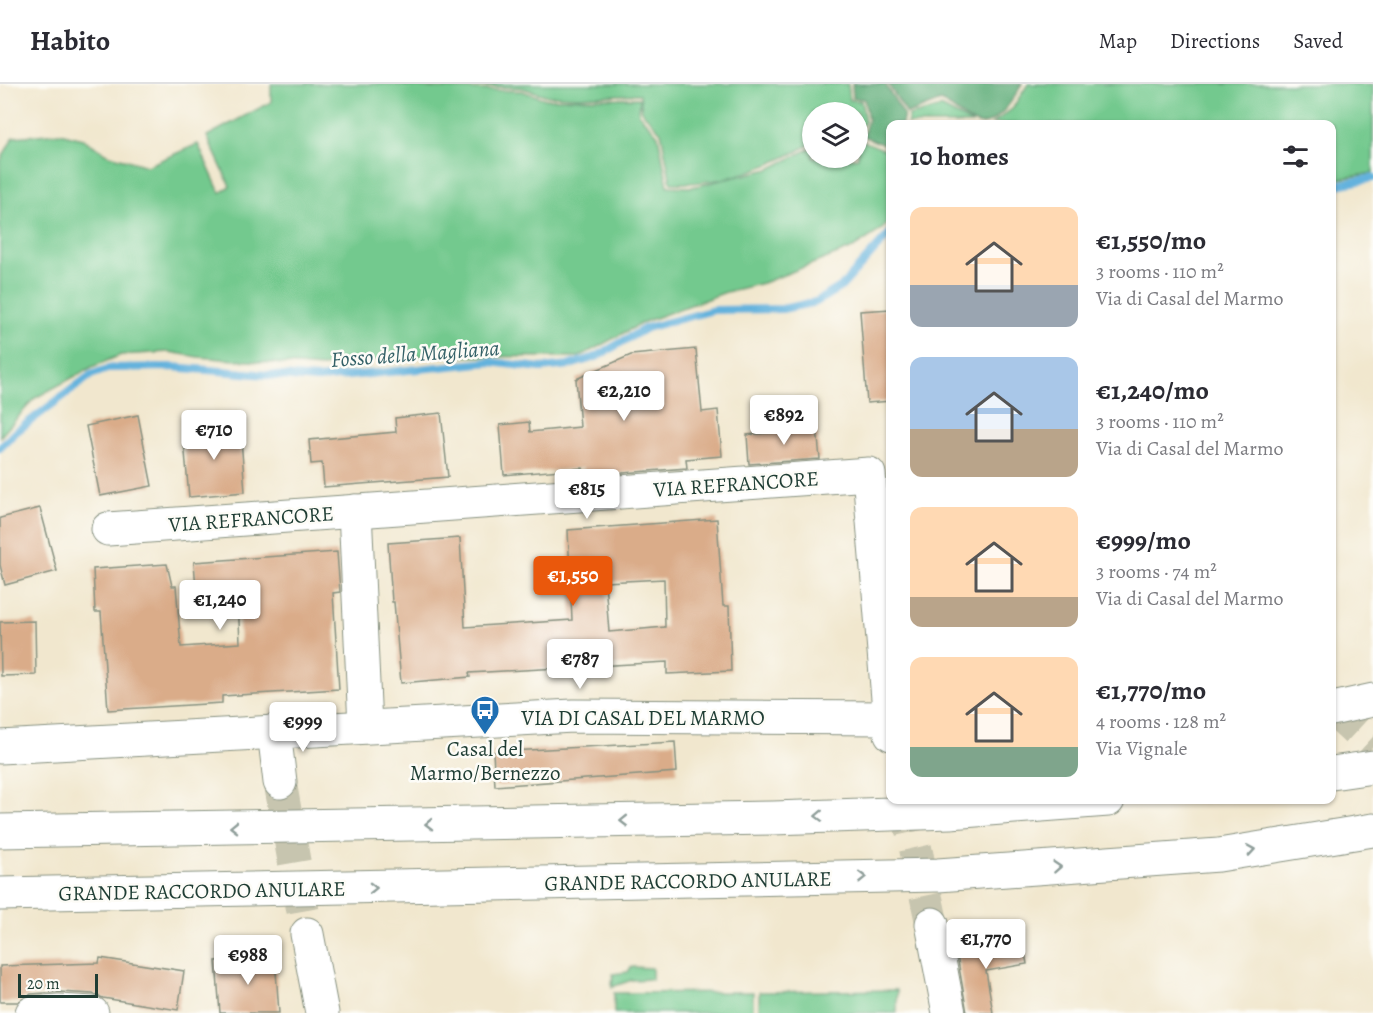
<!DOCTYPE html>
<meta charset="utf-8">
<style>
:root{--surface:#fff;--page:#f7f7f7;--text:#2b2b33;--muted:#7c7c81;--line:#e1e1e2;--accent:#ea580c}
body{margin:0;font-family:Alegreya,serif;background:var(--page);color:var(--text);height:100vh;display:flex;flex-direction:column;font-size:22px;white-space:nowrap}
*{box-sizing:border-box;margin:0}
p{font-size:20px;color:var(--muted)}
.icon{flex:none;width:33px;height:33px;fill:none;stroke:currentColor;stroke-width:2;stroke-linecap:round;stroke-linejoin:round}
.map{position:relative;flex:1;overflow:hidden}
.panel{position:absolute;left:886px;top:36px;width:450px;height:684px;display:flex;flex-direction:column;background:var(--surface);border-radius:12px;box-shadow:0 2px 4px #0004}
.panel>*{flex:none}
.controls{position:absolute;left:802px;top:18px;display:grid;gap:12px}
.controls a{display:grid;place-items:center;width:66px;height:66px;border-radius:50%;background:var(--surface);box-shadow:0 2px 4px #0004;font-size:30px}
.scale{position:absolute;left:18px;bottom:15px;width:80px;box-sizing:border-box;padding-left:6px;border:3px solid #1f3d34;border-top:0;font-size:16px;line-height:21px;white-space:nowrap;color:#1f3d34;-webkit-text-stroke:4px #fdfcf7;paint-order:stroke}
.price{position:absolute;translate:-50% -51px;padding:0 14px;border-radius:6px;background:#fff;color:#222;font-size:20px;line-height:39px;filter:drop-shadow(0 2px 3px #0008)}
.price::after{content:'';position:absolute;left:50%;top:36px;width:18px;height:14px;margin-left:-9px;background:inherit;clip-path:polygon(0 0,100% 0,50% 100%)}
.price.current{background:var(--accent);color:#fff}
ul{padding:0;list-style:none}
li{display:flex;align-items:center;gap:18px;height:150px;padding:0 24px}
li span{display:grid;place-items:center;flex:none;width:168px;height:120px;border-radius:12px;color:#555}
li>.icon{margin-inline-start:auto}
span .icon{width:72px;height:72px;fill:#fffc;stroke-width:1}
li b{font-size:26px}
h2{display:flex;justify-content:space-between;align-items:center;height:72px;padding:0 24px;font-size:26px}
header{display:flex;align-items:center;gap:36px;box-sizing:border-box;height:84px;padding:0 30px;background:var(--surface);border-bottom:2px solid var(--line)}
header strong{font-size:28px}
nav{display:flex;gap:33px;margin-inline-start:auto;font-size:21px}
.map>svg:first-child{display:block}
.green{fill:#73c98e;stroke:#498361;stroke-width:1.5}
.forest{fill:#5ead79;stroke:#3e7556;stroke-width:1.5}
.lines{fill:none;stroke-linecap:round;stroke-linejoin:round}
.stream{stroke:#63b2dd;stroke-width:8}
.building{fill:#daac89;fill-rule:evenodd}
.minor-tunnel{stroke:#c7c5af;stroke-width:33;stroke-dasharray:33 16;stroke-linecap:butt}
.minor-casing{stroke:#889281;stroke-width:35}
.major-casing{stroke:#889281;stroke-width:35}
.highway-casing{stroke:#889281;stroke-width:35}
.minor{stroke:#fff;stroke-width:33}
.major{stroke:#fff;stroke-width:33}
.highway{stroke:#fff;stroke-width:33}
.oneway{stroke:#8f9e9a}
.labels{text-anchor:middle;stroke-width:5;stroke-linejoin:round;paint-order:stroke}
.street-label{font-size:21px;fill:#1f3d34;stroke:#fdfcf7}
.poi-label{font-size:21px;fill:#1f3d34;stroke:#fdfcf7}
.water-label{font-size:22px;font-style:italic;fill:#336067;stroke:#fdfcf7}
</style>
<header>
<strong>Habito</strong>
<nav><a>Map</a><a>Directions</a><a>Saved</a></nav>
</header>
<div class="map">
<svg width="1373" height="929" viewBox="0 0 1373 929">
<rect width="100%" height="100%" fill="#fdfcf7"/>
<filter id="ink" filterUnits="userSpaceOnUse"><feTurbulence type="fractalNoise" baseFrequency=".0167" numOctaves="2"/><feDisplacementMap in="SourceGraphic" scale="12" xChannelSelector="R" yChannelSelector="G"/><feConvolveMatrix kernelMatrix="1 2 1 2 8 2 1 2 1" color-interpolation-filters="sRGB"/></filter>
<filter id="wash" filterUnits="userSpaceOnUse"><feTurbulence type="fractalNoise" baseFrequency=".008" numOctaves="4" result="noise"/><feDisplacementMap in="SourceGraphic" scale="24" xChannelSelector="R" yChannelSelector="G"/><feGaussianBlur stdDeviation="1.35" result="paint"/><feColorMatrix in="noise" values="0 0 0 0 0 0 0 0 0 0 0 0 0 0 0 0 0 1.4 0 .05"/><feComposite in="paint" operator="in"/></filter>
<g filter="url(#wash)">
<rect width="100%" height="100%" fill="#f1e7ce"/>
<!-- green -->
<g class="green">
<path d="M271 0H390L426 4 522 7 546 15 640 14 639 30 658 51 668 102 692 103 769 85 813 63V74H858V55L885 66 891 63V135L881 146 853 164 763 199 726 208 644 238 579 273 412 272 322 283 198 273 169 268 121 271 92 283 35 314 0 353V78L13 53 60 49 83 55 107 70 147 82 198 60 220 109 230 102 207 52 271 18Z"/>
<path d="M403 0H848L850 16 861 17 865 37 858 49V28H813V59C769 83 721 102 671 99L661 48 642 28 640 10 579 13 548 12 522 4Z"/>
<path d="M1028 0H1373V89L1332 96V40H992L1012 25Z"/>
<path d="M941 23 973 40H907L909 32Z"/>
<path d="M631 883 652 884V895L632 896 612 903 613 890 628 888Z"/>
<path d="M897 906V929H759V908Z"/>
<path d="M753 908V929H614V909Z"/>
</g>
<!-- forest -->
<g class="forest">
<path d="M852 0H885L904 31 902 40H891V60L886 62 863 52 868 35 864 15 853 14Z"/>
<path d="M888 0H1022C1016 12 995 45 978 40 966 37 952 24 941 17L907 30Z"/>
</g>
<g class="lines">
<!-- stream -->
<g class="stream">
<path d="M1332 102 1373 94"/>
<path d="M0 364 17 347 91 291 110 284 171 283 317 295 490 278 541 284 570 281 596 273 646 244 714 226 782 225 816 218 842 202 891 148"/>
</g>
</g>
<g id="blocks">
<!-- building -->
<g class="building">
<path d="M891 225V317L867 319 860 227Z"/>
<path d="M696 265 702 328 718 326 722 372 686 375 687 384 584 392 583 384 504 391 500 341 529 338 530 348 580 343 576 295 631 271Z"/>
<path d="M441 329 448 393 324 403 322 379 311 380 309 356 396 348 395 334Z"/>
<path d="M138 331 152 402 100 412 86 342Z"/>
<path d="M240 341 245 408 189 413 183 346Z"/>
<path d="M817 344 820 375 749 380 747 351Z"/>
<path d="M40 424 57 487 5 501 0 481V434Z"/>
<path d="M717 435 723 522H729L731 587 667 590V578L469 589 470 593 401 599 394 518H392L388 459 460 454 465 543 572 536 568 446ZM664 495 665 543 609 548 605 498Z"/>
<path d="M337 468 340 508 333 509 339 605 222 612V619L108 626 101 528H95L93 485 167 480 172 502H176L181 563 240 559 238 515 197 518 194 478Z"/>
<path d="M35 537 36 591 1 592 0 538Z"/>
<path d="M675 658 677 688 495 702 493 668Z"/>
<path d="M1022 853 1027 880 986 887 993 929H967L956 865Z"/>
<path d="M275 873 279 929H220L216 877Z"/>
<path d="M100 874 184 887 178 926 103 914 93 910 60 908 31 910 18 918H0V882L99 879Z"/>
</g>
</g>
</g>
<g filter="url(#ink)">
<use href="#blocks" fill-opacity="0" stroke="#889281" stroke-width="1.5"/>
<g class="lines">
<!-- minor-tunnel -->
<g class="minor-tunnel">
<path d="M1332 625 1373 663"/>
<path d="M280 698 307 850"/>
<path d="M905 716 932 840"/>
</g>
<!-- minor casing -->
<g class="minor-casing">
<g id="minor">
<path d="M355 427 365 642"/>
<path d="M108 445 869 390 891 650"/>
<path d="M274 647 280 698"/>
<path d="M932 840 949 929"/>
<path d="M307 850 322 929"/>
<path d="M32 929 59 927 92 929"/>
</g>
</g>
<!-- major casing -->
<g class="major-casing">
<g id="major">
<path d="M1332 625 1373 616"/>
<path d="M0 663 573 632 891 634"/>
</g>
</g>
<!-- highway casing -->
<g class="highway-casing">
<g id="highway">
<path d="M1332 689 1373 683"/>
<path d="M0 747 773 734 950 728 1108 716"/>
<path d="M0 810 938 791 1219 771 1373 746"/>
</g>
</g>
<!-- minor -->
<use href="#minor" class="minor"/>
<!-- major -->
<use href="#major" class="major"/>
<!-- highway -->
<use href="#highway" class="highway"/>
</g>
<!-- one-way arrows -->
<defs><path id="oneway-chevron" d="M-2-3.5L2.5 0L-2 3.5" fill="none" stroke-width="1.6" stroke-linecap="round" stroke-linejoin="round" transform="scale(1.5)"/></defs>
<g class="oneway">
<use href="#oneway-chevron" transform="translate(819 732) rotate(178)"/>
<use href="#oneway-chevron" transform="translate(624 737) rotate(179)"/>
<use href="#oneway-chevron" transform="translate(429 740) rotate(179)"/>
<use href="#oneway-chevron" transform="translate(234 743) rotate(179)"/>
<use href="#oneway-chevron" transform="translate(1251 766) rotate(-9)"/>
<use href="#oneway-chevron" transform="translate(1057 783) rotate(-4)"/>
<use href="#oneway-chevron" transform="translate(862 793) rotate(-1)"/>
<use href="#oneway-chevron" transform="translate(373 804) rotate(-1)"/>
</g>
</g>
<!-- icons -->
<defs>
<g id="bus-pin" transform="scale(1.5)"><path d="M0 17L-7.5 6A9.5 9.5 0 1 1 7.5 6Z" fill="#1f6fb2" stroke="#fdfcf7"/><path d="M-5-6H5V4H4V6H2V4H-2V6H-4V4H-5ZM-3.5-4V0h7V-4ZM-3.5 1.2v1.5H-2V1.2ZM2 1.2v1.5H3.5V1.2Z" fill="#fff"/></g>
</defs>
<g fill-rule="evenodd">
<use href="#bus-pin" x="485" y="626"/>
</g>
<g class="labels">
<!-- street labels -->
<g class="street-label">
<text transform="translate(736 400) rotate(-4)" y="7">VIA REFRANCORE</text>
<text transform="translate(251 435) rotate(-4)" y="7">VIA REFRANCORE</text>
<text x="643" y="641">VIA DI CASAL DEL MARMO</text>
<text transform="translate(688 797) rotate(-1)" y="7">GRANDE RACCORDO ANULARE</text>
<text transform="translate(202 807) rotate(-1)" y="7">GRANDE RACCORDO ANULARE</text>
</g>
<!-- poi labels -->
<g class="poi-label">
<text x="485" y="672">Casal del<tspan x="485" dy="24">Marmo/Bernezzo</tspan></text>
</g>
<!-- water labels -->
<g class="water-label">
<text transform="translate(415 269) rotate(-4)" y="8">Fosso della Magliana</text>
</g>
</g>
</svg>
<div class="controls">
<a><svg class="icon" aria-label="layers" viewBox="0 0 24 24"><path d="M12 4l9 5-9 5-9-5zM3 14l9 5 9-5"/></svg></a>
</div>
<div class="scale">20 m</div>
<b class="price" style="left:624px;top:338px">€2,210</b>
<b class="price" style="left:784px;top:362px">€892</b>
<b class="price" style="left:214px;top:377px">€710</b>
<b class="price" style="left:587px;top:436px">€815</b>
<b class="price current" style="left:573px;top:523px">€1,550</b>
<b class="price" style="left:220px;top:547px">€1,240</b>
<b class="price" style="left:580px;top:606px">€787</b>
<b class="price" style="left:303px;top:669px">€999</b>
<b class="price" style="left:986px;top:886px">€1,770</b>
<b class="price" style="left:248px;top:902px">€988</b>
<section class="panel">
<h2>10 homes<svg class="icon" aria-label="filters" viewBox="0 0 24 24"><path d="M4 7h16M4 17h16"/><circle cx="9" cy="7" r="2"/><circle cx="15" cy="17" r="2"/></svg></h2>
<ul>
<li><span style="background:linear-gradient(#ffd9b3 65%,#9aa5b1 0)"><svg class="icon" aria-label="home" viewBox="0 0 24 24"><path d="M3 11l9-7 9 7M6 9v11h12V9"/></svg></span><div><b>€1,550/mo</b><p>3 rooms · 110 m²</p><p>Via di Casal del Marmo</p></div></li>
<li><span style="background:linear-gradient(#a9c7e8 60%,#b9a48a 0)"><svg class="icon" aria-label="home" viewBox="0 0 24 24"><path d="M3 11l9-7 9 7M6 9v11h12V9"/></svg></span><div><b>€1,240/mo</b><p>3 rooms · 110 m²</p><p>Via di Casal del Marmo</p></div></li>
<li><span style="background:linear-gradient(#ffd9b3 75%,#b9a48a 0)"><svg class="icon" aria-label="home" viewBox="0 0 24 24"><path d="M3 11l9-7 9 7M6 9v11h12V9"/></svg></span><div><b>€999/mo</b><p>3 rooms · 74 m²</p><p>Via di Casal del Marmo</p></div></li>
<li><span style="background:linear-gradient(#ffd9b3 75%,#7fa58c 0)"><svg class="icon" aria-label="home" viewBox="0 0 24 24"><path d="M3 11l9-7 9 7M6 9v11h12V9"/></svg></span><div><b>€1,770/mo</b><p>4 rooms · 128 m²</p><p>Via Vignale</p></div></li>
</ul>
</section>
</div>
